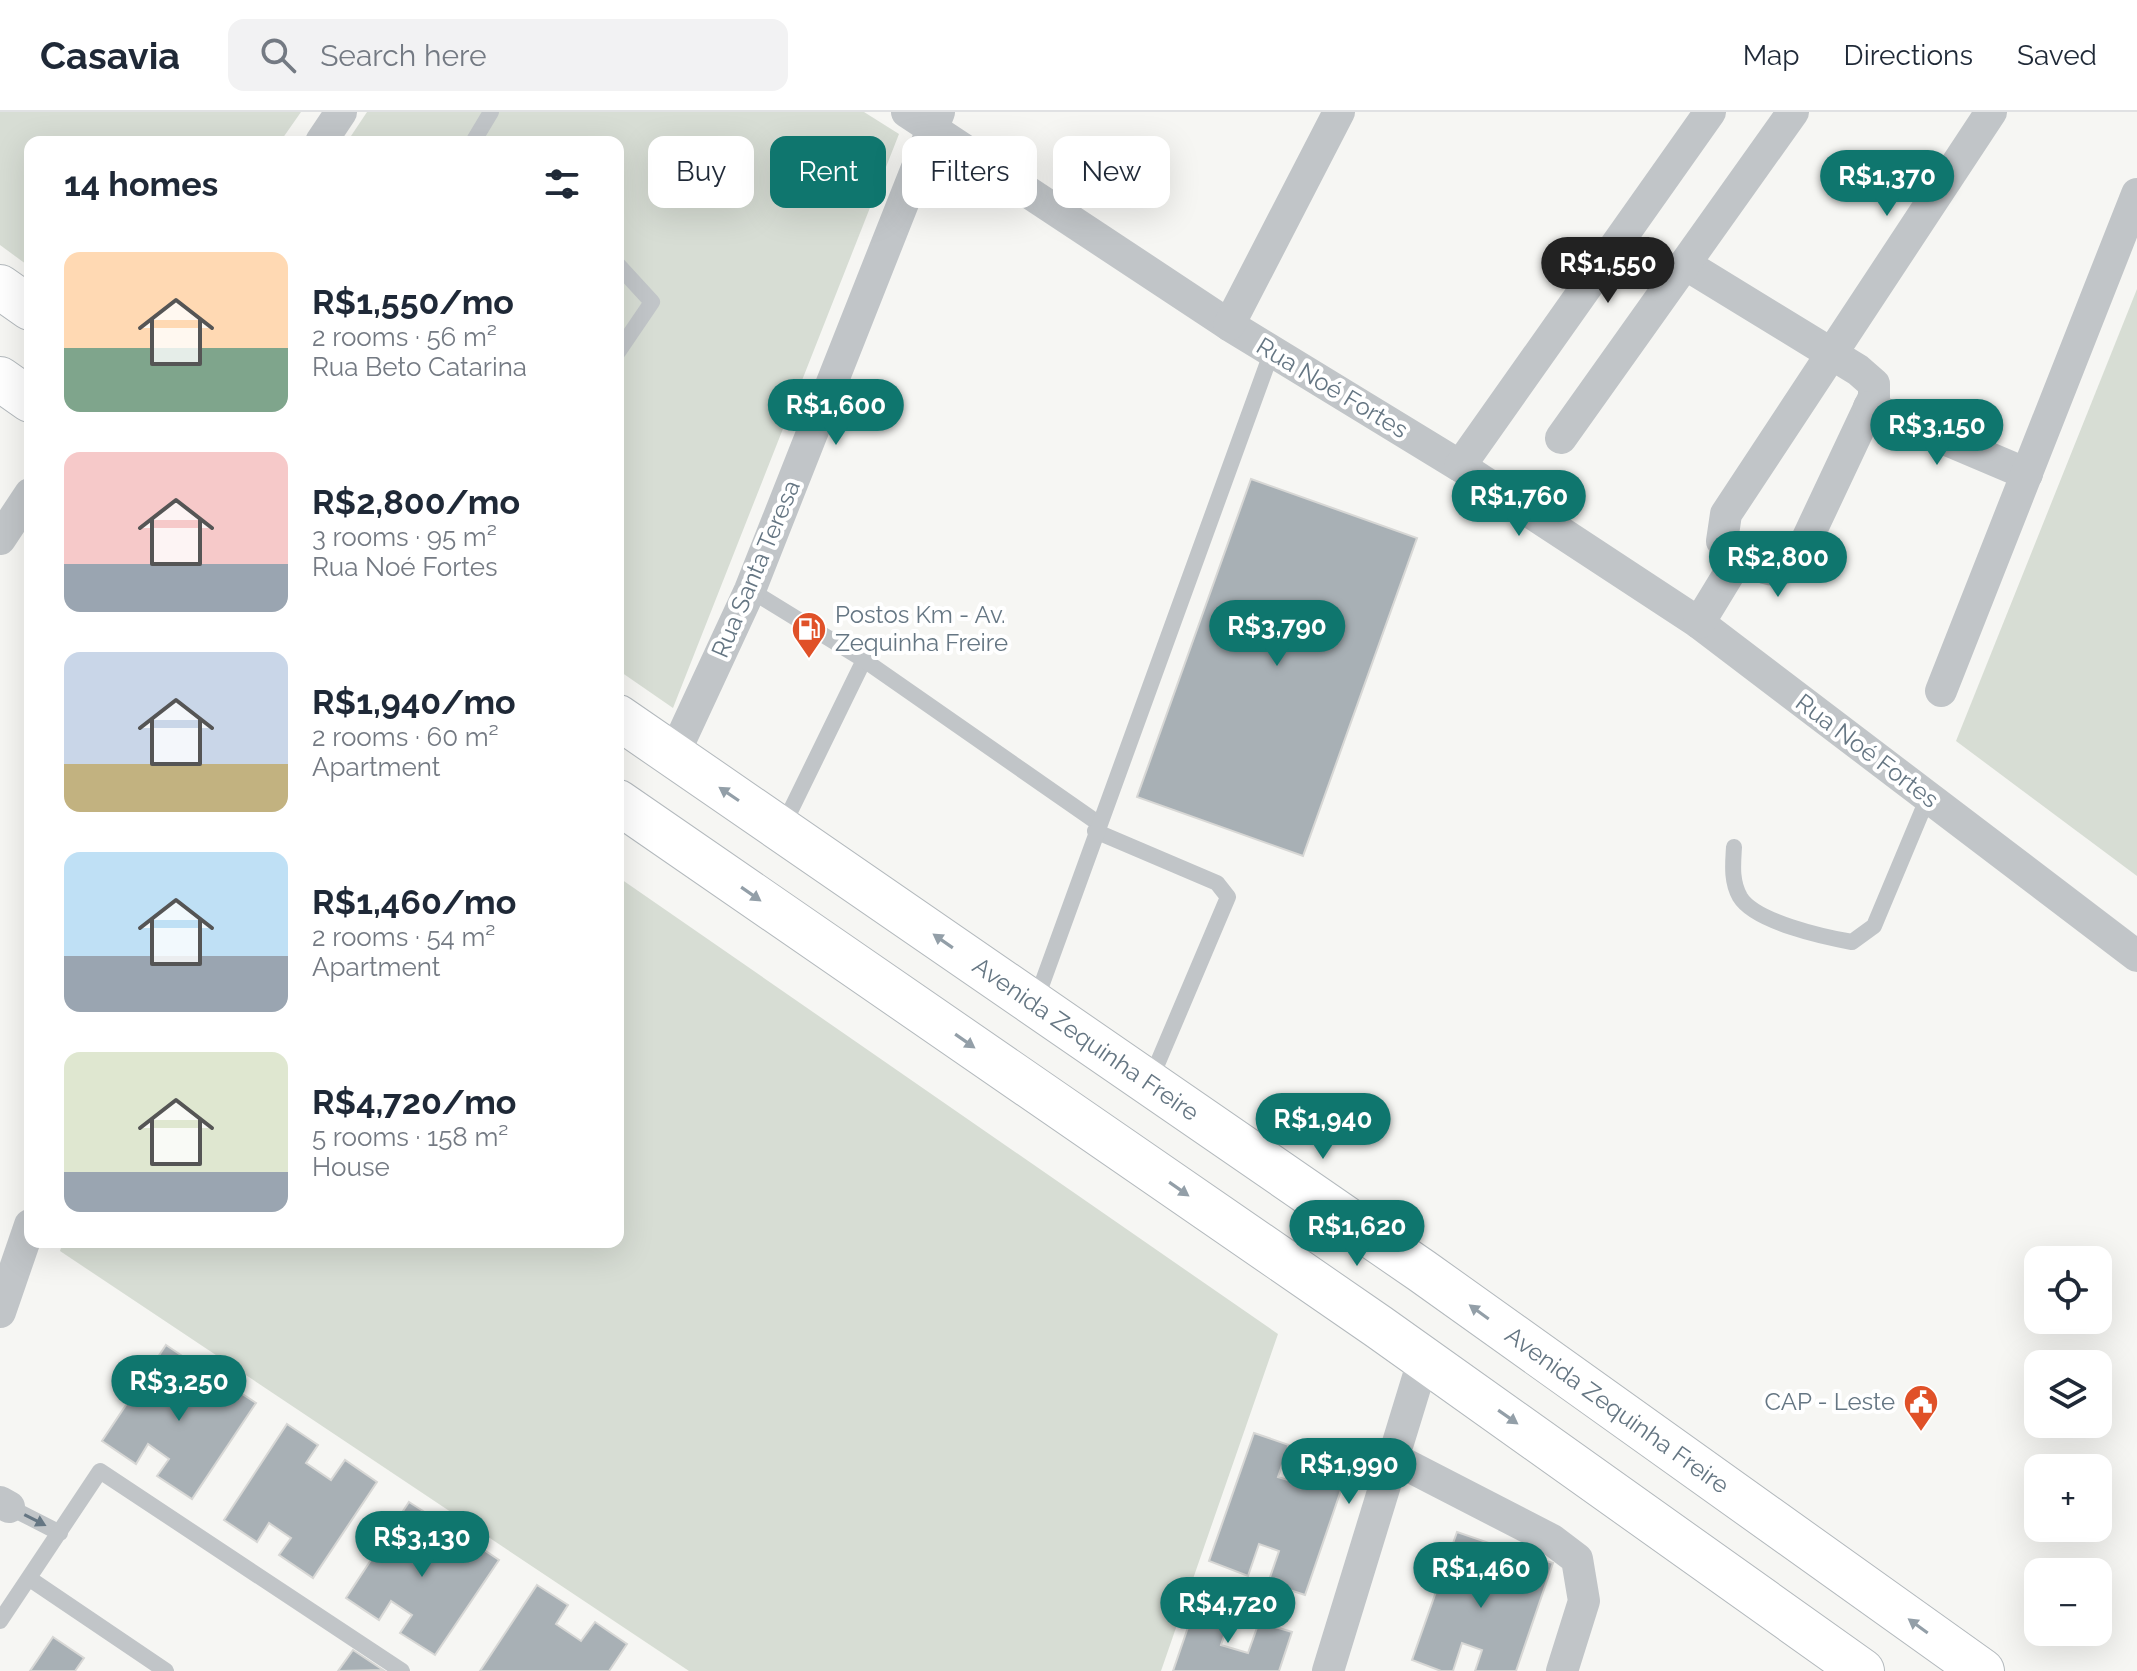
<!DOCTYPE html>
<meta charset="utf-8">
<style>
:root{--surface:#fff;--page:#f2f2f3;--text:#1f2937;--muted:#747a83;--line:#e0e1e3;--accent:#0f766e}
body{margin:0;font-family:Raleway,sans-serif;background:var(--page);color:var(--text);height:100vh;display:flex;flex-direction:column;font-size:30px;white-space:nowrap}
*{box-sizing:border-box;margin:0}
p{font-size:26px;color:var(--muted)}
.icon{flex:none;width:44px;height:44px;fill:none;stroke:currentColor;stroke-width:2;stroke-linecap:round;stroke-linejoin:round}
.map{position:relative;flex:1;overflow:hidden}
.sheet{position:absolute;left:24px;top:24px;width:600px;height:1112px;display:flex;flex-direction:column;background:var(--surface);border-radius:16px;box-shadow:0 8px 32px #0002}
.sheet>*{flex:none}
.banner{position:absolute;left:648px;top:24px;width:760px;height:72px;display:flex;gap:16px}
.controls{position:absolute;left:2024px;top:1134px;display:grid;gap:16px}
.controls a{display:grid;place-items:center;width:88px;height:88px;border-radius:16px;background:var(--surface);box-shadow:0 8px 32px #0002;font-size:40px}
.price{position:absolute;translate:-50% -68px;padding:0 18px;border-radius:28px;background:var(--accent);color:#fff;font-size:26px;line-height:52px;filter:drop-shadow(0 2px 4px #0008)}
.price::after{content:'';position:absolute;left:50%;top:48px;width:24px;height:18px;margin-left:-12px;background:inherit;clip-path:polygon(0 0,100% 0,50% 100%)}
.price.on{background:#222;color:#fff}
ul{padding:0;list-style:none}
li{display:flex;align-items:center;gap:24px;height:200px;padding:0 40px}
li span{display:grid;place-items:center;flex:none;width:224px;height:160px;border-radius:16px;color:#555}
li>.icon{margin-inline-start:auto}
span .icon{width:96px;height:96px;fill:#fffc;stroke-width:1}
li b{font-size:34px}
h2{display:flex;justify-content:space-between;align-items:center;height:96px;padding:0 40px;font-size:34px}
.pill{padding:0 28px;border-radius:16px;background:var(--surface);box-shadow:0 8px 32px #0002;font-size:28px;line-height:72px}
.pill.on{background:var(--accent);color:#fff}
header{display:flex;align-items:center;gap:48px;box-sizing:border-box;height:112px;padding:0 40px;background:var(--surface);border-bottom:2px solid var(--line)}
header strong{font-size:38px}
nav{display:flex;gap:44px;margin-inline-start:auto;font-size:28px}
.search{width:560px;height:72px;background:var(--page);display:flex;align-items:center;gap:20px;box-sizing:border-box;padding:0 28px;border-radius:16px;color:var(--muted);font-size:30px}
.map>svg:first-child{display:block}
.green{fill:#d7ddd4}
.building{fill:#a8b0b5;stroke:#d7d7d5;stroke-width:2}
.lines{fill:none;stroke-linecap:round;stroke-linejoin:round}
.secondary-casing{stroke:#b3b9bd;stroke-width:46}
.lane{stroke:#c1c5c8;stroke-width:16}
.street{stroke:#c1c5c8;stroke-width:32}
.secondary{stroke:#fff;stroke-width:44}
.oneway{fill:#939fa8}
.oneway2{fill:#657683}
.labels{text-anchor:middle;stroke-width:8;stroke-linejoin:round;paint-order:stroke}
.street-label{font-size:24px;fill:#657683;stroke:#fff}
.poi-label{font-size:24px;fill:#657683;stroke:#fff;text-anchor:start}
</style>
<header>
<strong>Casavia</strong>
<div class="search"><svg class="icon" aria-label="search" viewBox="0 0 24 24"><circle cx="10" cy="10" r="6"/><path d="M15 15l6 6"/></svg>Search here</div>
<nav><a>Map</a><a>Directions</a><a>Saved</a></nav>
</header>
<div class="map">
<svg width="2137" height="1559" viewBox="0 0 2137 1559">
<rect width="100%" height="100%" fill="#f6f6f3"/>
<!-- green -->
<g class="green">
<path d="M0 0H301L280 30H30V155L0 133Z"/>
<path d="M367 0H864L899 22 673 596 618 558V30H347Z"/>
<path d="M2137 177V764L1956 629Z"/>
<path d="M618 765 1278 1222 1161 1559H689L60 1139 63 1130H618Z"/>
</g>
<!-- building -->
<g class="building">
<path d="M1251 367 1417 426 1303 744 1137 685Z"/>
<path d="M166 1233 197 1254 185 1272 210 1289 224 1270 256 1291 192 1387 157 1364 169 1347 148 1332 136 1352 102 1329Z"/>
<path d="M287 1312 318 1333 306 1351 331 1368 345 1348 377 1370 313 1466 279 1443 291 1426 269 1411 257 1430 224 1408Z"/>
<path d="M1254 1321 1289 1333 1278 1365 1305 1373 1316 1342 1350 1352 1305 1483 1268 1471 1279 1439 1259 1432 1248 1464 1209 1449Z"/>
<path d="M409 1390 440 1410 428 1429 453 1446 466 1426 499 1448 435 1543 400 1521 412 1503 391 1489 379 1508 346 1486Z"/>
<path d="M1457 1420 1492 1432 1481 1463 1509 1473 1519 1441 1553 1451 1516 1559H1475L1482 1538 1462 1531 1453 1559H1441L1412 1548Z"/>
<path d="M537 1473 568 1493 556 1512 581 1529 595 1510 627 1532 609 1559H480Z"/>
<path d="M1197 1489 1232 1501 1221 1533 1248 1541 1259 1510 1292 1520 1279 1559H1173Z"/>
<path d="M53 1525 84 1546 75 1559H30Z"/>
<path d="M353 1538 383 1558 338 1559Z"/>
</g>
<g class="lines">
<!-- secondary casing -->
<g class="secondary-casing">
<g id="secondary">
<path d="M0 175 30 196"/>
<path d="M0 267 30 288"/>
<path id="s1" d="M618 605 1422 1159 1982 1559"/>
<path d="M618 690 1379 1215 1862 1559"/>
</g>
</g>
<!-- lane -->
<g class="lane">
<path d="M473 30 491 0"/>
<path d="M618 153 652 190 618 240"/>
<path d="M750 478 864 548 782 716"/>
<path d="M864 548 1098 711"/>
<path d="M1095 719 1217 771 1228 785 1150 969"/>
<path d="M1734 735C1733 752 1731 769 1740 785 1755 810 1824 825 1852 830L1874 814 1928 685"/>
<path d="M1035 891 1272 239"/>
<path d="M9 1395 60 1421"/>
<path d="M30 1467 166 1559"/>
<path d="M0 1509 100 1359 402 1559"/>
</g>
<!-- street -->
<g class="street">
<path d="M907 0 1229 213 1460 354 1699 511 2137 844"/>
<path d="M321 30 341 0"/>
<path d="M1685 152 1858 258 1874 272V285L1801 440C1780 476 1748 449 1722 429L1726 402 1991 0"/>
<path d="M1229 213 1339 0"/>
<path d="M1869 295 2027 362"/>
<path d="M1561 326 1793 0"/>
<path d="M1460 354 1710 0"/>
<path d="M0 427 30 382"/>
<path d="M1699 511 1741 442"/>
<path d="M1941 579 2137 82"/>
<path d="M673 644 750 478 939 0"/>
<path d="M0 1200 30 1113"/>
<path d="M1393 1346 1552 1428 1577 1447 1584 1489 1562 1559"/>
<path d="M0 1390 9 1395"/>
<path d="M1328 1559 1424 1246"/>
</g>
<!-- secondary -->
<use href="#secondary" class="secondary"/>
</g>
<!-- one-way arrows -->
<defs><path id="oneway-solid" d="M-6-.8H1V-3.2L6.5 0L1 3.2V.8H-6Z" transform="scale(2)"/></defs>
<g class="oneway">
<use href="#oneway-solid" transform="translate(729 682) rotate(-146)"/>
<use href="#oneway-solid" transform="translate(751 782) rotate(35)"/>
<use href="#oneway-solid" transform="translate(943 829) rotate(-145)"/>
<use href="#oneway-solid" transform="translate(965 929) rotate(35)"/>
<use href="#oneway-solid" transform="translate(1179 1077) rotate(35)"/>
<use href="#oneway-solid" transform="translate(1479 1200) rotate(-144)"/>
<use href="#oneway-solid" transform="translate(1508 1305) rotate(35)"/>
<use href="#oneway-solid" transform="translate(1918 1514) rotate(-144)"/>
</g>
<use class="oneway2" href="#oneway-solid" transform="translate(35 1408) rotate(27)"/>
<!-- icons -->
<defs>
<g id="fuel-pin" transform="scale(1.8)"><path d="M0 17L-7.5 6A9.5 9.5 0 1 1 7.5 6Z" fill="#e05128" stroke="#fff"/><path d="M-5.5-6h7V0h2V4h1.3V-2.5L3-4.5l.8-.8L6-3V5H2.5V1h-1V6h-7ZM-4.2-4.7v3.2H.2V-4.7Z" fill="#fff"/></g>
<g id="civic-pin" transform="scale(1.8)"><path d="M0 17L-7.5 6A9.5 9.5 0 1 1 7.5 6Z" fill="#e05128" stroke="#fff"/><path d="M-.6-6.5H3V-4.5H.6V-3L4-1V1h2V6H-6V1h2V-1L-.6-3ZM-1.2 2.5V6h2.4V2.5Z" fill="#fff"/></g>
</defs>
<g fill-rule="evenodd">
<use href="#fuel-pin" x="809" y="517"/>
<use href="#civic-pin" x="1921" y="1290"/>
</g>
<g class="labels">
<!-- street labels -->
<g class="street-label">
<text transform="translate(1332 276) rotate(31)" y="8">Rua Noé Fortes</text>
<text transform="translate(756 457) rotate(-67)" y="8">Rua Santa Teresa</text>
<text transform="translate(1867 639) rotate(37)" y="8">Rua Noé Fortes</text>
<text dy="8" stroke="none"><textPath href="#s1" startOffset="568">Avenida Zequinha Freire</textPath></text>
<text dy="8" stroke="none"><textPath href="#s1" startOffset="1216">Avenida Zequinha Freire</textPath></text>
</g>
<!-- poi labels -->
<g class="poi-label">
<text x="835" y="511">Postos Km - Av.<tspan x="835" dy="28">Zequinha Freire</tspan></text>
<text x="1895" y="1298" text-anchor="end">CAP - Leste</text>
</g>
</g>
</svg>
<div class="controls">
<a><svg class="icon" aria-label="locate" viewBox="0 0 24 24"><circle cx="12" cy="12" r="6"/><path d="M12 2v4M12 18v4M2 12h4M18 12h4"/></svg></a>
<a><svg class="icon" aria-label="layers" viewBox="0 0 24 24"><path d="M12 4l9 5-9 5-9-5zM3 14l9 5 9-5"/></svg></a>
<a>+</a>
<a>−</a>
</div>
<b class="price" style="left:1887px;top:106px">R$1,370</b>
<b class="price on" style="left:1608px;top:193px">R$1,550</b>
<b class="price" style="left:836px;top:335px">R$1,600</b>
<b class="price" style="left:1937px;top:355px">R$3,150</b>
<b class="price" style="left:1519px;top:426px">R$1,760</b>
<b class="price" style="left:1778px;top:487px">R$2,800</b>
<b class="price" style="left:1277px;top:556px">R$3,790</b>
<b class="price" style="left:1323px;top:1049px">R$1,940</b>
<b class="price" style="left:1357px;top:1156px">R$1,620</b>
<b class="price" style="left:179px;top:1311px">R$3,250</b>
<b class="price" style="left:1349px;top:1394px">R$1,990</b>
<b class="price" style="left:422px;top:1467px">R$3,130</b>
<b class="price" style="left:1481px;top:1498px">R$1,460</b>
<b class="price" style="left:1228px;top:1533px">R$4,720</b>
<div class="banner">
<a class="pill">Buy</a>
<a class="pill on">Rent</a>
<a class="pill">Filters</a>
<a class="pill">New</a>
</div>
<section class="sheet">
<h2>14 homes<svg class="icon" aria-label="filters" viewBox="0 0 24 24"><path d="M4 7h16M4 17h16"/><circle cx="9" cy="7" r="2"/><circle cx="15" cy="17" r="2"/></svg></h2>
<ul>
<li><span style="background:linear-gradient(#ffd9b3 60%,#7fa58c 0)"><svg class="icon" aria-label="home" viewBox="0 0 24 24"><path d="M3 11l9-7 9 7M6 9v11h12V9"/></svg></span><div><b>R$1,550/mo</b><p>2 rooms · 56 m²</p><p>Rua Beto Catarina</p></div></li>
<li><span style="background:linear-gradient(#f6c9c9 70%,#9aa5b1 0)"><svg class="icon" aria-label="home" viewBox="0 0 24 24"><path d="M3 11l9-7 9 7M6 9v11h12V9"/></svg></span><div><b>R$2,800/mo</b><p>3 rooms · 95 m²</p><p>Rua Noé Fortes</p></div></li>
<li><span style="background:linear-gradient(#c9d6e8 70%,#c2b280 0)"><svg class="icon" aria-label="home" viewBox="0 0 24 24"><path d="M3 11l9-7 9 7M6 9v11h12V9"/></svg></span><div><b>R$1,940/mo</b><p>2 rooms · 60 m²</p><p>Apartment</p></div></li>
<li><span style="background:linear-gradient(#bfe0f5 65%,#9aa5b1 0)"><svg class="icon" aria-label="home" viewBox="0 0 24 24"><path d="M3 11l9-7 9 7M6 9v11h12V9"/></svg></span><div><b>R$1,460/mo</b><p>2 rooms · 54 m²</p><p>Apartment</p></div></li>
<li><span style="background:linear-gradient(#dfe7d0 75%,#9aa5b1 0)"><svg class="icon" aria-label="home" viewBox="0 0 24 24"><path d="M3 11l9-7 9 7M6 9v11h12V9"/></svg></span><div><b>R$4,720/mo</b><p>5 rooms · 158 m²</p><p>House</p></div></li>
</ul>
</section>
</div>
